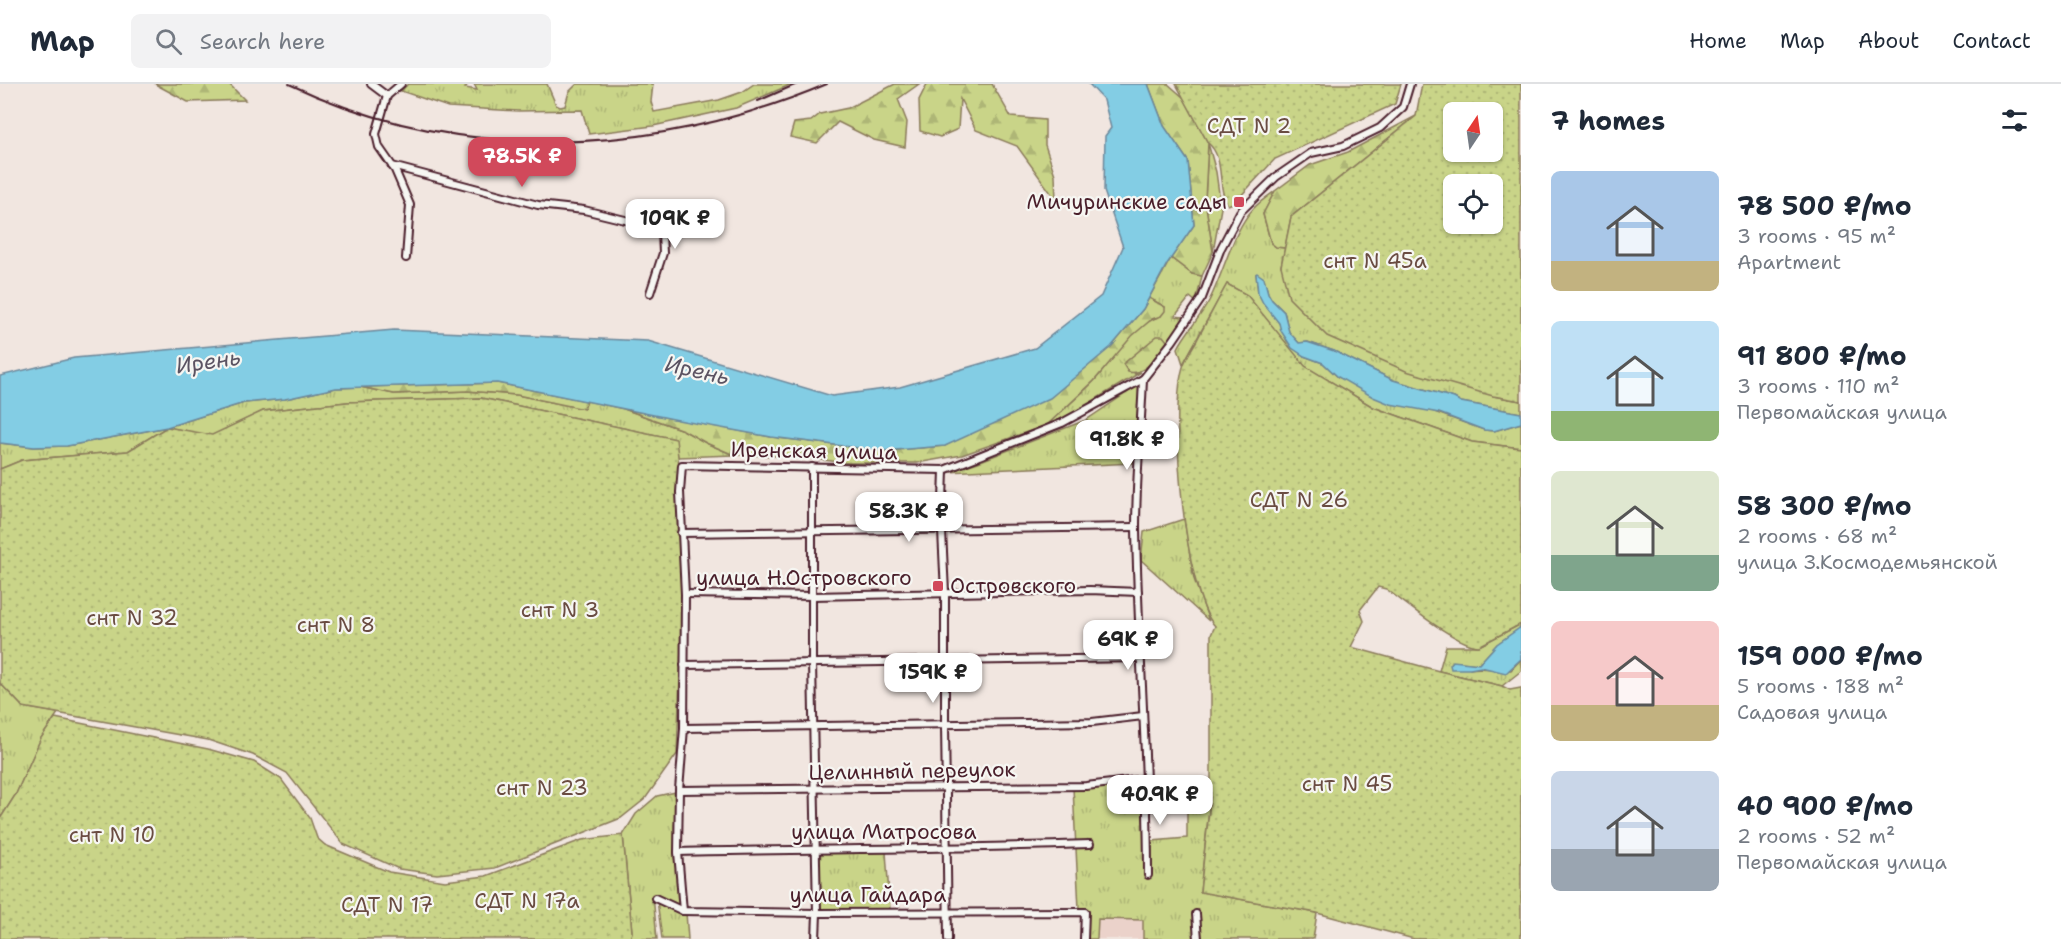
<!DOCTYPE html>
<meta charset="utf-8">
<style>
:root{--surface:#fff;--page:#f2f2f3;--text:#1f2937;--muted:#747a83;--line:#e0e1e3;--accent:#d1495b}
body{margin:0;font-family:"Shantell Sans",sans-serif;background:var(--page);color:var(--text);height:100vh;display:flex;flex-direction:column;font-size:22px;white-space:nowrap}
*{box-sizing:border-box;margin:0}
p{font-size:20px;color:var(--muted)}
.icon{flex:none;width:33px;height:33px;fill:none;stroke:currentColor;stroke-width:2;stroke-linecap:round;stroke-linejoin:round}
.map{position:relative;flex:1;overflow:hidden}
.drawer{display:flex;flex-direction:column;background:var(--surface);width:540px}
.drawer>*{flex:none}
.needle{width:39px;rotate:13deg}
.fabs{position:absolute;left:1443px;top:18px;display:grid;gap:12px}
.fabs a{display:grid;place-items:center;width:60px;height:60px;border-radius:9px;background:var(--surface);box-shadow:0 2px 4px #0004;font-size:30px}
.price{position:absolute;translate:-50% -51px;padding:0 14px;border-radius:12px;background:#fff;color:#222;font-size:20px;line-height:39px;filter:drop-shadow(0 2px 3px #0008)}
.price::after{content:'';position:absolute;left:50%;top:36px;width:18px;height:14px;margin-left:-9px;background:inherit;clip-path:polygon(0 0,100% 0,50% 100%)}
.price.on{background:var(--accent);color:#fff}
ul{padding:0;list-style:none}
li{display:flex;align-items:center;gap:18px;height:150px;padding:0 30px}
li span{display:grid;place-items:center;flex:none;width:168px;height:120px;border-radius:9px;color:#555}
li>.icon{margin-inline-start:auto}
span .icon{width:72px;height:72px;fill:#fffc;stroke-width:1}
li b{font-size:26px}
h2{display:flex;justify-content:space-between;align-items:center;height:72px;padding:0 30px;font-size:26px}
header{display:flex;align-items:center;gap:36px;box-sizing:border-box;height:84px;padding:0 30px;background:var(--surface);border-bottom:2px solid var(--line)}
header strong{font-size:28px}
nav{display:flex;gap:33px;margin-inline-start:auto;font-size:21px}
.search{width:420px;height:54px;background:var(--page);display:flex;align-items:center;gap:15px;box-sizing:border-box;padding:0 21px;border-radius:9px;color:var(--muted);font-size:22px}
main{display:flex;flex:1;min-height:0}
.map>svg:first-child{display:block}
.built{fill:#ebd2ca}
.grass{fill:url(#grass-tufts);stroke:#8a7a5a;stroke-width:1.5}
.forest{fill:url(#forest-firs);stroke:#8a7a5a;stroke-width:1.5}
.park{fill:url(#park-dots);stroke:#8a7a5a;stroke-width:1.5;fill-rule:evenodd}
.water{fill:#83cde4;stroke:#6c879a;stroke-width:1.5}
.lines{fill:none;stroke-linecap:round;stroke-linejoin:round}
.minor-casing{stroke:#4a1f2b;stroke-width:10}
.minor{stroke:#f6f6f2;stroke-width:6}
.rail{stroke:#4a1f2b;stroke-width:2}
.poi-dot{fill:#d1495b;stroke:#f6f6f2;stroke-width:2}
.labels{text-anchor:middle;stroke-width:4.5;stroke-linejoin:round;paint-order:stroke}
.park-label{font-size:21px;fill:#6a4c42;stroke:#f6f6f2}
.poi-label{font-size:21px;fill:#4a1f2b;stroke:#f6f6f2;text-anchor:end}
.street-label{font-size:21px;fill:#4a1f2b;stroke:#f6f6f2}
.water-label{font-size:22px;font-style:italic;fill:#5b5362;stroke:#f6f6f2}
</style>
<header>
<strong>Map</strong>
<div class="search"><svg class="icon" aria-label="search" viewBox="0 0 24 24"><circle cx="10" cy="10" r="6"/><path d="M15 15l6 6"/></svg>Search here</div>
<nav><a>Home</a><a>Map</a><a>About</a><a>Contact</a></nav>
</header>
<main>
<div class="map">
<svg width="1521" height="855" viewBox="0 0 1521 855">
<defs>
<pattern id="grass-tufts" width="24" height="20" patternUnits="userSpaceOnUse" patternTransform="scale(1.5)"><rect width="24" height="20" fill="#c9d488"/><path d="M3 7l-1-3M5 7V3M7 7l1-3M15 17l-1-3M17 17v-4M19 17l1-3" fill="none" stroke="#aeb676"/></pattern>
<pattern id="forest-firs" width="22" height="20" patternUnits="userSpaceOnUse" patternTransform="scale(1.5)"><rect width="22" height="20" fill="#c9d488"/><path d="M5 1l3.5 6h-7zM16 11l3.5 6h-7z" fill="#aeb676"/></pattern>
<pattern id="park-dots" width="8" height="8" patternUnits="userSpaceOnUse" patternTransform="scale(1.5)"><rect width="8" height="8" fill="#c9d488"/><path d="M2 2h.1M6 6h.1" fill="none" stroke="#aeb676" stroke-width="1.8" stroke-linecap="round"/></pattern>
</defs>
<rect width="100%" height="100%" fill="#f1e6e0"/>
<filter id="ink" filterUnits="userSpaceOnUse"><feTurbulence type="fractalNoise" baseFrequency=".0167" numOctaves="2"/><feDisplacementMap in="SourceGraphic" scale="12" xChannelSelector="R" yChannelSelector="G"/><feConvolveMatrix kernelMatrix="1 2 1 2 8 2 1 2 1" color-interpolation-filters="sRGB"/></filter>
<g filter="url(#ink)">
<!-- built -->
<path class="built" d="M1098 835 1143 836V855H1097Z"/>
<!-- grass -->
<g class="grass">
<path d="M408 0H468L465 4 477 6 474 0H547L556 21 560 23 565 22 569 8 577 0H653L651 18 654 28 719 16 742 8 754 0H792L736 24 653 42 589 50 582 26 518 27 448 23 401 7Z"/>
<path d="M1208 59 1216 88 1221 124 1213 168 1205 116Z"/>
<path d="M1275 107 1263 130 1271 159 1276 163 1285 164 1281 182 1493 312 1521 317V329L1461 318 1454 314 1393 296 1334 267 1308 258 1299 259 1289 248 1284 228 1272 216 1268 209 1264 194 1256 190 1258 209 1279 239 1287 257 1304 272 1323 279 1338 293 1484 346 1494 347 1521 339V364L1472 358 1373 323 1304 282 1247 211 1227 200 1183 280 1178 264C1186 248 1200 234 1209 217 1223 191 1233 146 1253 125 1259 118 1268 112 1275 107Z"/>
<path d="M1171 174 1192 190 1202 192 1196 218 1190 213 1175 232 1184 233 1174 252 1134 290 1141 288 1056 339 1047 341C1062 326 1080 312 1095 296 1114 275 1133 240 1161 232L1165 223 1149 214Z"/>
<path d="M1140 300 1133 379 947 388 978 378 1086 336Z"/>
<path d="M360 303 394 310 467 307 517 311 584 325 587 317 624 325 683 346 706 359 734 371 678 373 675 355 481 314 347 318 263 327 212 352 167 343 128 367 22 376 0 385V359L34 363 67 362 167 343 244 319 285 315 336 304Z"/>
<path d="M1184 435 1194 495 1209 537 1141 476 1144 448Z"/>
<path d="M1521 540 1519 545 1497 560 1479 580 1460 578 1470 585C1484 582 1496 587 1511 586L1521 575V587L1502 602 1439 587 1446 562H1479Z"/>
<path d="M0 599 23 623 58 629 41 654 16 710 0 735Z"/>
<path d="M1144 697 1147 793 1151 791 1152 757 1187 754V705L1211 706 1200 808 1317 829 1313 855H1143V836L1098 835 1097 855H1086L1087 825H1079L1073 704Z"/>
<path d="M676 708 675 769 679 822 653 811 657 855H630L632 848 623 751 636 730 657 712Z"/>
<path d="M817 767 886 768 890 826 820 827Z"/>
<path d="M657 816 686 829 688 855H662Z"/>
</g>
<!-- forest -->
<g class="forest">
<path d="M155 0H229L245 16 188 18Z"/>
<path d="M895 0H919L898 15 907 38 905 63 874 56 838 38 817 59 790 53 794 39 811 37 820 30 848 24Z"/>
<path d="M927 0H992L1011 33 1045 36V61L1055 91 1056 116 1017 62 976 46 960 15 958 45 940 53 920 47 919 16Z"/>
<path d="M1148 0H1168L1184 14 1208 59 1205 116 1213 168 1202 192 1192 190 1171 174 1194 141 1188 77 1164 42Z"/>
<path d="M1416 32 1291 133 1285 164 1276 163 1271 159 1263 130 1275 107 1310 81 1348 68Z"/>
<path d="M1149 214 1165 223V227L1161 232 1152 235 1132 252 1094 297 1047 341 962 371 917 379H849L787 372 734 371 706 359 683 346 624 325 771 353 883 367 945 362 1111 263 1143 225Z"/>
<path d="M1157 252H1163L1167 257V260C1156 272 1145 292 1128 288L1123 280Z"/>
<path d="M497 299 587 317 584 325 517 311 467 307 394 310 360 303Z"/>
</g>
<!-- park -->
<g class="park">
<path d="M1176 0H1401L1395 20 1275 75 1235 118 1228 121C1216 103 1226 74 1208 59Z"/>
<path d="M1422 0H1521V317L1493 312 1406 287 1327 252 1289 214 1281 182 1291 133 1416 32ZM1454 28H1492V68H1454ZM1454 100H1492V140H1454Z"/>
<path d="M1227 200 1247 211 1305 282 1373 323 1472 358 1521 364V540L1479 562C1457 562 1406 519 1386 505L1378 503 1360 526 1364 537 1351 563 1439 587 1502 602 1510 606 1521 604V855H1414L1317 829 1200 808 1211 709V551L1215 542C1184 510 1168 322 1184 280 1187 272 1192 264 1197 256 1207 237 1217 218 1227 200Z"/>
<path d="M481 314 676 355 679 381 683 511 677 670 645 715 621 734 495 784 437 790 399 785 343 760 287 689 253 671 208 656 23 623 0 599V385L22 376 128 367 167 343 212 351 263 327 347 318Z"/>
<path d="M55 634 208 665 254 678 281 695 310 734 317 754 325 761 389 788 445 797 486 792 582 756 623 751 632 848 630 855H0V735L16 710 41 654Z"/>
</g>
<!-- water -->
<g class="water">
<path d="M1089 0H1148L1164 42 1188 77 1194 141 1167 180 1143 225 1111 263 1050 314 945 362 883 367 771 353 683 337 497 299 336 304 285 315 244 319 167 343 67 362 34 363 0 359V292L74 274 394 246 648 257 832 312 900 303 1035 264 1101 212 1123 163 1104 107 1105 52 1111 44 1104 16Z"/>
<path d="M1257 189 1264 194 1268 209 1272 216 1284 228 1289 248 1299 259 1307 258 1334 267 1393 296 1454 314 1461 318 1521 329V339L1494 347 1484 346 1439 329 1390 320 1373 313 1338 293 1323 279 1304 272 1292 264 1281 247 1279 239 1263 219 1258 209 1256 190Z"/>
<path d="M1521 543V575L1506 589 1481 583 1470 585H1451L1450 581 1453 577 1479 580 1497 560Z"/>
</g>
<g class="lines">
<!-- minor casing -->
<g class="minor-casing">
<g id="minor">
<path d="M371 0 387 12"/>
<path d="M401 0 387 12 376 50 379 63 395 86 410 121 406 174"/>
<path d="M392 82 538 121 584 126 654 143 662 149 663 169 650 209"/>
<path d="M1143 295C1141 345 1136 395 1136 445 1138 560 1148 676 1148 791"/>
<path d="M812 383V579L817 829 816 855"/>
<path d="M944 386 942 447 945 509V641L948 855"/>
<path d="M681 449 1136 443"/>
<path d="M685 510 813 512 1090 506 1138 508"/>
<path d="M684 581 1140 574"/>
<path d="M684 644 1092 638 1143 632"/>
<path d="M679 706 1086 702 1146 695"/>
<path d="M678 768C815 765 953 765 1090 760"/>
<path d="M655 814 683 827 817 829 1085 828 1084 855"/>
<path d="M683 827 678 768 679 706 684 644 685 510 680 408 682 381 944 386 1062 339 1143 295 1172 258 1202 214 1221 164 1240 128 1276 93 1311 69 1343 62 1380 44 1403 23 1410 0"/>
<path d="M1196 830 1198 855"/>
</g>
</g>
<!-- minor -->
<use href="#minor" class="minor"/>
<!-- rail -->
<g class="rail">
<path d="M289 0C461 81 654 73 827 0"/>
<path d="M758 17 797 0"/>
</g>
</g>
</g>
<!-- markers -->
<g class="poi-dot">
<rect x="1233" y="112" width="12" height="12" rx="3"/>
<rect x="932" y="496" width="12" height="12" rx="3"/>
</g>
<g class="labels">
<!-- park labels -->
<g class="park-label">
<text x="1249" y="49">СДТ N 2</text>
<text x="1375" y="184">снт N 45а</text>
<text x="1299" y="423">СДТ N 26</text>
<text x="560" y="533">снт N 3</text>
<text x="132" y="541">снт N 32</text>
<text x="336" y="548">снт N 8</text>
<text x="1347" y="707">снт N 45</text>
<text x="542" y="711">снт N 23</text>
<text x="112" y="758">снт N 10</text>
<text x="527" y="824">СДТ N 17а</text>
<text x="387" y="828">СДТ N 17</text>
</g>
<!-- poi labels -->
<g class="poi-label">
<text x="1227" y="125">Мичуринские сады</text>
<text x="950" y="509" text-anchor="start">Островского</text>
</g>
<!-- street labels -->
<g class="street-label">
<text transform="translate(814 367) rotate(1)" y="7">Иренская улица</text>
<text x="804" y="501">улица Н.Островского</text>
<text transform="translate(912 687) rotate(-1)" y="7">Целинный переулок</text>
<text x="884" y="755">улица Матросова</text>
<text x="868" y="818">улица Гайдара</text>
</g>
<!-- water labels -->
<g class="water-label">
<text transform="translate(208 277) rotate(-8)" y="8">Ирень</text>
<text transform="translate(697 286) rotate(13)" y="8">Ирень</text>
</g>
</g>
</svg>
<div class="fabs">
<a><svg class="needle" viewBox="-14 -14 28 28"><path d="M0-13l5 13h-10z" fill="#e53935"/><path d="M0 13l5-13h-10z" fill="#747a83"/></svg></a>
<a><svg class="icon" aria-label="locate" viewBox="0 0 24 24"><circle cx="12" cy="12" r="6"/><path d="M12 2v4M12 18v4M2 12h4M18 12h4"/></svg></a>
</div>
<b class="price on" style="left:522px;top:104px">78.5K ₽</b>
<b class="price" style="left:675px;top:166px">109K ₽</b>
<b class="price" style="left:1127px;top:387px">91.8K ₽</b>
<b class="price" style="left:909px;top:459px">58.3K ₽</b>
<b class="price" style="left:1128px;top:587px">69K ₽</b>
<b class="price" style="left:933px;top:620px">159K ₽</b>
<b class="price" style="left:1160px;top:742px">40.9K ₽</b>
</div>
<section class="drawer">
<h2>7 homes<svg class="icon" aria-label="filters" viewBox="0 0 24 24"><path d="M4 7h16M4 17h16"/><circle cx="9" cy="7" r="2"/><circle cx="15" cy="17" r="2"/></svg></h2>
<ul>
<li><span style="background:linear-gradient(#a9c7e8 75%,#c2b280 0)"><svg class="icon" aria-label="home" viewBox="0 0 24 24"><path d="M3 11l9-7 9 7M6 9v11h12V9"/></svg></span><div><b>78 500 ₽/mo</b><p>3 rooms · 95 m²</p><p>Apartment</p></div></li>
<li><span style="background:linear-gradient(#bfe0f5 75%,#8fb573 0)"><svg class="icon" aria-label="home" viewBox="0 0 24 24"><path d="M3 11l9-7 9 7M6 9v11h12V9"/></svg></span><div><b>91 800 ₽/mo</b><p>3 rooms · 110 m²</p><p>Первомайская улица</p></div></li>
<li><span style="background:linear-gradient(#dfe7d0 70%,#7fa58c 0)"><svg class="icon" aria-label="home" viewBox="0 0 24 24"><path d="M3 11l9-7 9 7M6 9v11h12V9"/></svg></span><div><b>58 300 ₽/mo</b><p>2 rooms · 68 m²</p><p>улица З.Космодемьянской</p></div></li>
<li><span style="background:linear-gradient(#f6c9c9 70%,#c2b280 0)"><svg class="icon" aria-label="home" viewBox="0 0 24 24"><path d="M3 11l9-7 9 7M6 9v11h12V9"/></svg></span><div><b>159 000 ₽/mo</b><p>5 rooms · 188 m²</p><p>Садовая улица</p></div></li>
<li><span style="background:linear-gradient(#c9d6e8 65%,#9aa5b1 0)"><svg class="icon" aria-label="home" viewBox="0 0 24 24"><path d="M3 11l9-7 9 7M6 9v11h12V9"/></svg></span><div><b>40 900 ₽/mo</b><p>2 rooms · 52 m²</p><p>Первомайская улица</p></div></li>
</ul>
</section>
</main>
